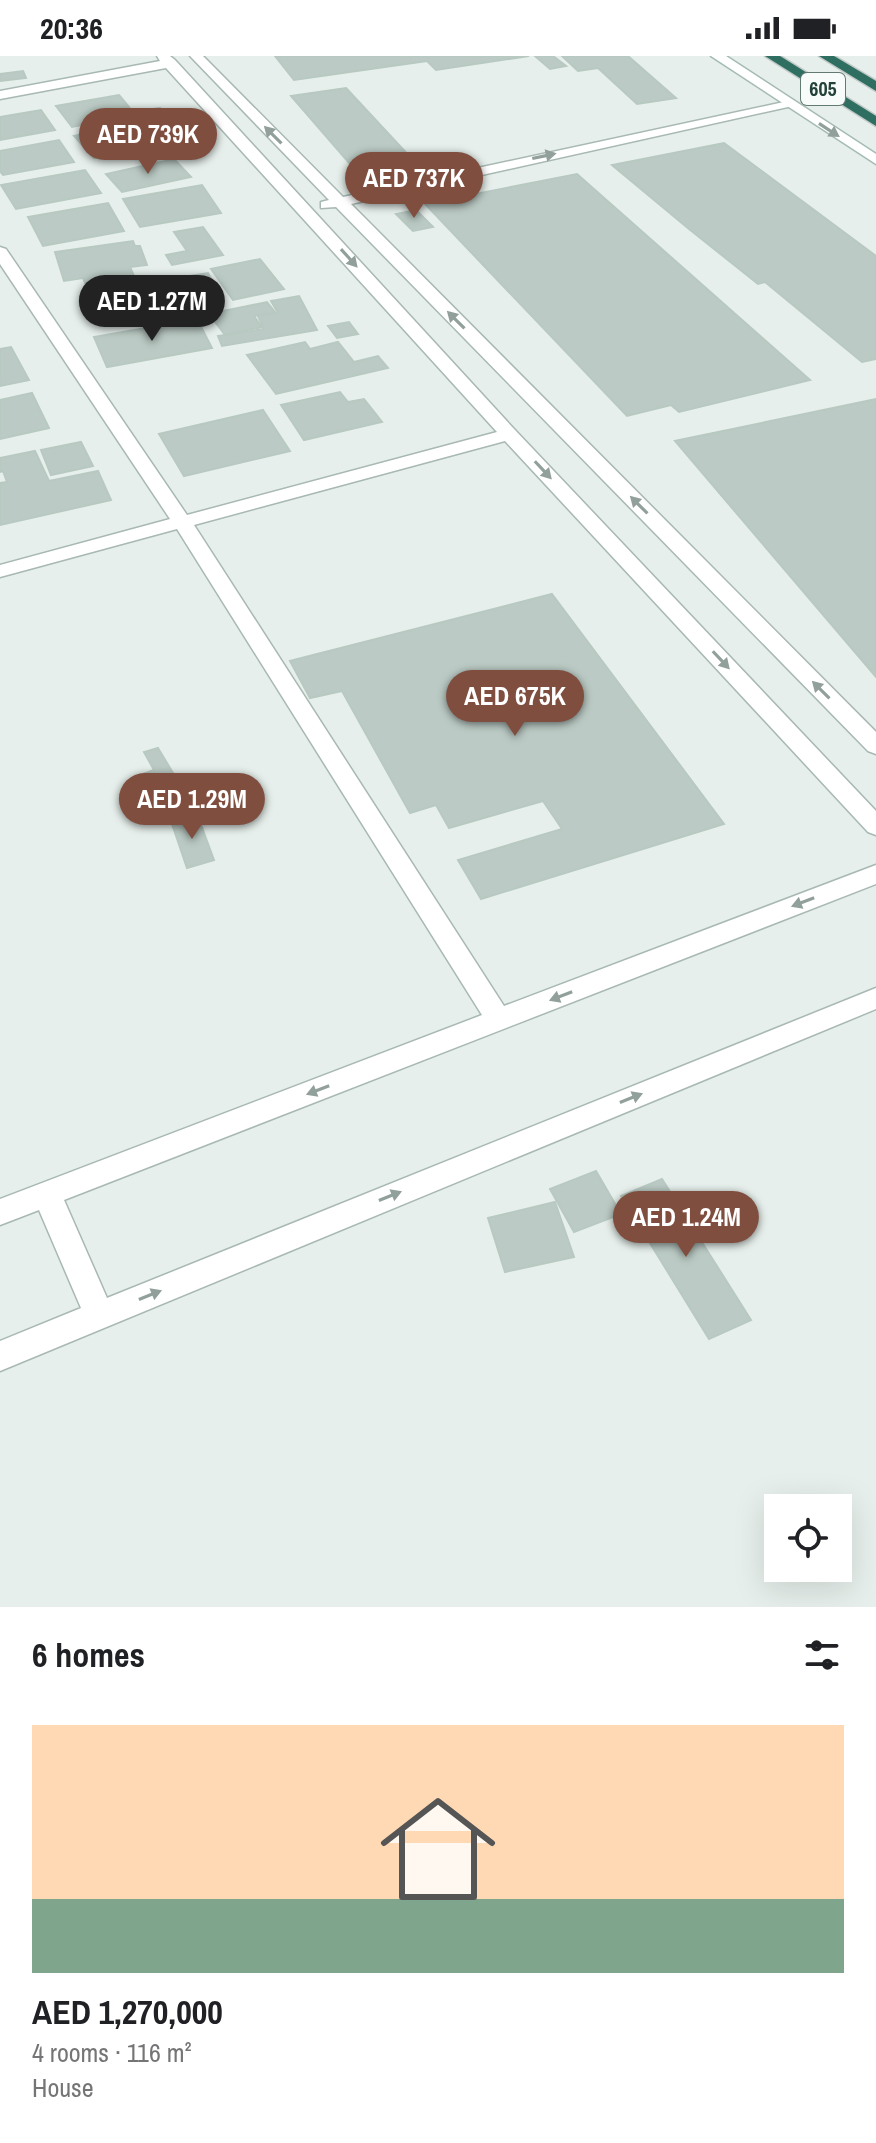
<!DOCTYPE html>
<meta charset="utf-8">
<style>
:root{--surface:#fff;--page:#f6f6f6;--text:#202124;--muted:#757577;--line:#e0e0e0;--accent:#7f4e3f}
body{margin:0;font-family:"Archivo Narrow",sans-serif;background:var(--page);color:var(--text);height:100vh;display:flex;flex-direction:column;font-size:30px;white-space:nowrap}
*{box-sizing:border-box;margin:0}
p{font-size:26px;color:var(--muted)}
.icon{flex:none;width:44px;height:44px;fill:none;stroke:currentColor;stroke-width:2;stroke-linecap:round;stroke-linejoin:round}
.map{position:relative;height:1551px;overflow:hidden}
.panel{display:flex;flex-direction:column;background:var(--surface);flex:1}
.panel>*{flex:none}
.tools{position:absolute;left:764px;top:1438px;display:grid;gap:16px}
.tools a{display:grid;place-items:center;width:88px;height:88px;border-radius:0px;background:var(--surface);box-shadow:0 8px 32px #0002;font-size:40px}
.price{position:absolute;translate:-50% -68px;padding:0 18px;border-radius:28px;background:var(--accent);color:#fff;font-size:26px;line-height:52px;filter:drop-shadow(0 2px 4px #0008)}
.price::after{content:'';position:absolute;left:50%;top:48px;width:24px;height:18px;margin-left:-12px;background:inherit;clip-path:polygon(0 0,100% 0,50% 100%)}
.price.current{background:#222;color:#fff}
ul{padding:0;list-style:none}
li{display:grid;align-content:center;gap:16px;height:424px;padding:0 32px}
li+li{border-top:2px solid var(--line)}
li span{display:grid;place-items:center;height:248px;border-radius:0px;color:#555}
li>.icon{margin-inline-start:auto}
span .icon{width:144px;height:144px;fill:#fffc;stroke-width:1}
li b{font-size:34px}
h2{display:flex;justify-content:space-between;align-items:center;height:96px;padding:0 32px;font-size:34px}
.status{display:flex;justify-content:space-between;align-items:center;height:56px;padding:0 40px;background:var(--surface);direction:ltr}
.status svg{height:22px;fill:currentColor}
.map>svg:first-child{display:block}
.building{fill:#bbcac4;stroke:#b8c9c2;stroke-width:2}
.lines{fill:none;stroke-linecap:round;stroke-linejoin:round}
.street-casing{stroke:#a8b8b2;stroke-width:3}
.secondary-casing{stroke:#a4bbb3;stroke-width:3}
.highway-casing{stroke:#c2cac8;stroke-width:3}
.street{fill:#fff;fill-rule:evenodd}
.secondary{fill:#fff;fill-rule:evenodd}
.highway{fill:#2f6f62;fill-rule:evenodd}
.oneway{fill:#92a09c}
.labels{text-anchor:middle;stroke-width:6;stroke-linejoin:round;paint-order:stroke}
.shield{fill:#f7fbf9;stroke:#637a73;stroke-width:2}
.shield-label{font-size:20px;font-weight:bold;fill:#24423a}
</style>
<div class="status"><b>20:36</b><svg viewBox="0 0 49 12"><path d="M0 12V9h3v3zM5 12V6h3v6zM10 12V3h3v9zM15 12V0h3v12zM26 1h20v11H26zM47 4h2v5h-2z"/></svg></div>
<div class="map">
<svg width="876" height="1551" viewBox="0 0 876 1551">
<rect width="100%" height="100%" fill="#e6efeb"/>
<!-- building -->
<g class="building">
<path d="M275 0H529L436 14 427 5 294 24Z"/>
<path d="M535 0H553L566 10 550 13Z"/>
<path d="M562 0H628L676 42 637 48 598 12 578 15Z"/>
<path d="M23 15 26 22 0 25V18Z"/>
<path d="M346 32 414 105 356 115 291 40Z"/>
<path d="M119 39 129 51 122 52 128 60 72 71 56 50Z"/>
<path d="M160 52 165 58 143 62 138 55Z"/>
<path d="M41 54 55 74 0 84V61Z"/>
<path d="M139 67 160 89 94 102 74 80Z"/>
<path d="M59 84 74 106 3 119 0 115V95Z"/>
<path d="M724 87 876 200V303L862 306 765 226 758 228 689 173 612 109Z"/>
<path d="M174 103 191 121 122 136 106 118Z"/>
<path d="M85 114 101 137 16 153 1 129Z"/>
<path d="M577 118 810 324 679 356 671 349 627 360 425 148Z"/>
<path d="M202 129 221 157 140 171 123 143Z"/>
<path d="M108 147 124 175 43 190 28 161Z"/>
<path d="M416 154 433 171 413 175 396 158Z"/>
<path d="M203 171 223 199 172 209 166 199 187 195 174 176Z"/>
<path d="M133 185 135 190H140L147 209 130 211 134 220 85 227 83 222 64 225 55 196Z"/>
<path d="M260 203 284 233 233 244 211 213Z"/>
<path d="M208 217 220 239 181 246 170 223Z"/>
<path d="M159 222 175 246 120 257 105 232Z"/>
<path d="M299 240 317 274 222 290 218 280 264 273 258 260 278 257 271 245Z"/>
<path d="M267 246 275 256 254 260 262 271 225 279 209 258Z"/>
<path d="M197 263 212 292 107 311 94 281Z"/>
<path d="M349 266 358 278 337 282 328 270Z"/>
<path d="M305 286 310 293 338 286 354 306 378 300 388 312 276 338 247 299Z"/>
<path d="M11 291 29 324 0 330V293Z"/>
<path d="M340 336 348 346 364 343 382 366 304 384 281 349Z"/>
<path d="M32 337 49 372 0 383V344Z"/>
<path d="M876 343V621L675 385Z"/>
<path d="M263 354 290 395 184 420 159 378Z"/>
<path d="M81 386 93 410 51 419 41 394Z"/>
<path d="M35 395 49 425 98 415 111 444 0 469V427L7 426 3 415 0 416V402Z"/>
<path d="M552 538 724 768 481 843 458 804 562 773 543 745 449 772 436 749 410 757 342 635 310 642 290 605Z"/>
<path d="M158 692 179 727 150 736 140 719 154 714 144 696Z"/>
<path d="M197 758 214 804 187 812 171 765Z"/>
<path d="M596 1115 621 1158 574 1176 550 1133Z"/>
<path d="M662 1123 751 1264 709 1283 621 1140Z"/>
<path d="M555 1146 574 1201 505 1216 488 1162Z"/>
</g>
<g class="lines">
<!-- street casing -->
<g class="street-casing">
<g id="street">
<path d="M157 0H170L175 4 515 374 876 755V779L868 776 505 385 194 469 504 950 876 809V828L64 1144 107 1242 876 932V953L0 1315V1285L81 1252 39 1154 0 1169V1143L482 959 177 473 0 521V509L170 463 0 208V191L6 193 187 459 497 376 166 12 0 43V35L160 5Z"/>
<path d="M190 0H203L343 141 793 44V50L788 51 351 148 876 676V698L868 695 336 151 321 152V146L329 144Z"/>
</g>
</g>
<!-- secondary casing -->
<g class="secondary-casing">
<path id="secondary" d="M711 0H726L876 98V108Z"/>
</g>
<!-- highway casing -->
<g class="highway-casing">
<g id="highway">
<path d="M765 0H780L876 60V70Z"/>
<path d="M819 0H834L876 25V35Z"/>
</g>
</g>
<!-- street -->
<use href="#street" class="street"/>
<!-- secondary -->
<use href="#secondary" class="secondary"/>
<!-- highway -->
<use href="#highway" class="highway"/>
</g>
<!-- one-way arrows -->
<defs><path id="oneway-solid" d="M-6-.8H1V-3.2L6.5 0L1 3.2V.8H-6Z" transform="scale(2)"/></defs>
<g class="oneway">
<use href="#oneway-solid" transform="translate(829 74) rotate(33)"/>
<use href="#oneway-solid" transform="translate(273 79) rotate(-135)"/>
<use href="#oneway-solid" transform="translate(544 100) rotate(-12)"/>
<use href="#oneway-solid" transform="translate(349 202) rotate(48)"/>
<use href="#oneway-solid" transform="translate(456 264) rotate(-135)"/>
<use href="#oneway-solid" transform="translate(543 414) rotate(47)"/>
<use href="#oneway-solid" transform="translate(639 449) rotate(-135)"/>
<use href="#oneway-solid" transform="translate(721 604) rotate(47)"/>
<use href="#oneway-solid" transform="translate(821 634) rotate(-135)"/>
<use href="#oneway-solid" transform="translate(803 846) rotate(159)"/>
<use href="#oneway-solid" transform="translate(561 940) rotate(159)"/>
<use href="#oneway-solid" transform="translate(318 1034) rotate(159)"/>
<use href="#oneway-solid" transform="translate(631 1042) rotate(-22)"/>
<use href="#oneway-solid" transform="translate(390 1140) rotate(-22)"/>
<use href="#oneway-solid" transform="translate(150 1239) rotate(-22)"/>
</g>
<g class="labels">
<!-- shield labels -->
<rect class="shield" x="801" y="17" width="44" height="32" rx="6"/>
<g class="shield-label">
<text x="823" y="40">605</text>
</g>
</g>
</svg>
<div class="tools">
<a><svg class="icon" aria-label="locate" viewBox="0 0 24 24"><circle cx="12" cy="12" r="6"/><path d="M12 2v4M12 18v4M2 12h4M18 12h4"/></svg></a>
</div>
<b class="price" style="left:148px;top:120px">AED 739K</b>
<b class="price" style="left:414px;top:164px">AED 737K</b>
<b class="price current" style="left:152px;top:287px">AED 1.27M</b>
<b class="price" style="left:515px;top:682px">AED 675K</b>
<b class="price" style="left:192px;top:785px">AED 1.29M</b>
<b class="price" style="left:686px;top:1203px">AED 1.24M</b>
</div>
<section class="panel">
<h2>6 homes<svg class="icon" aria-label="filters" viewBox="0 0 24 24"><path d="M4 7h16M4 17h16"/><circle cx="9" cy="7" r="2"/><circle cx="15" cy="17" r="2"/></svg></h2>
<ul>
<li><span style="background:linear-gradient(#ffd9b3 70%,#7fa58c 0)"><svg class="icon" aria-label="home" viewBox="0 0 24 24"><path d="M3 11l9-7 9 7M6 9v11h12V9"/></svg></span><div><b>AED 1,270,000</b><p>4 rooms · 116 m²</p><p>House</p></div></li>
</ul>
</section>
